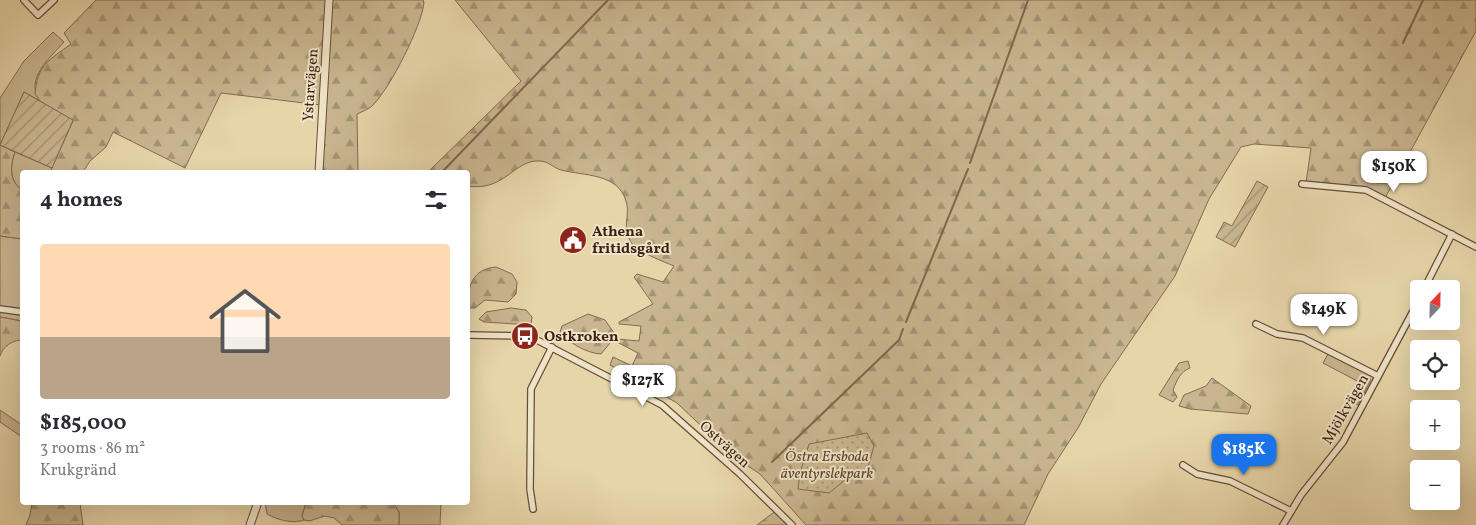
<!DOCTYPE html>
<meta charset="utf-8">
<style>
:root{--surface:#fff;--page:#f7f7f7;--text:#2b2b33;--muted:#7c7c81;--accent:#1a73e8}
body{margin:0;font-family:Vollkorn,serif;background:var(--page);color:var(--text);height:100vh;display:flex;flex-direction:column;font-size:19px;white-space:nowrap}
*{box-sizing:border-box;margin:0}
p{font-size:16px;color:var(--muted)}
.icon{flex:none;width:28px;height:28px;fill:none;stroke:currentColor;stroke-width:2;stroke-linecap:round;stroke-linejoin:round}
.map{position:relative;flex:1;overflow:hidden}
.side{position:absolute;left:20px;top:170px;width:450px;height:335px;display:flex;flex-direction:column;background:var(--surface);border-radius:5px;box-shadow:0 5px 20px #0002}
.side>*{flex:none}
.needle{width:32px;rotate:22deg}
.tools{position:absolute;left:1410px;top:280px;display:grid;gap:10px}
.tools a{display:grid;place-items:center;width:50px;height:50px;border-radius:5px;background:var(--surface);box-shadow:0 5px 20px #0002;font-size:25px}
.price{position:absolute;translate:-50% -42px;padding:0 11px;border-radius:10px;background:#fff;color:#222;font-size:16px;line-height:32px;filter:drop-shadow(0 1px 2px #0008)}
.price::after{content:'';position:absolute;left:50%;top:30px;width:15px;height:11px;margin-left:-8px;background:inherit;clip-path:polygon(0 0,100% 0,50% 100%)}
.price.on{background:var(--accent);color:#fff}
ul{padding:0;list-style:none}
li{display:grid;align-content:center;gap:10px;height:265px;padding:0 20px}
li span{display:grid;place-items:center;height:155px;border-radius:5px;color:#555}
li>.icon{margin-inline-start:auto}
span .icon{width:90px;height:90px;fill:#fffc;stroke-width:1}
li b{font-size:21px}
h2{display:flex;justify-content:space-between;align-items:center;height:60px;padding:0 20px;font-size:21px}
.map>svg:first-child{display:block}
.grass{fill:#c9b690;stroke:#836a52}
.forest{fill:url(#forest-firs);stroke:#836a52}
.park{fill:url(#park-dots);stroke:#836a52}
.garden{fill:url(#garden-furrows);stroke:#836a52}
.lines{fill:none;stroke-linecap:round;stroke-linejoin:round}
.stream{stroke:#80674f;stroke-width:2}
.minor-casing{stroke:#674c39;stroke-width:8}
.tertiary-casing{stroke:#674c39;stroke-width:9}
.minor{stroke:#efe4c7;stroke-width:5.5}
.tertiary{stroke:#efe4c7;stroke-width:7}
.labels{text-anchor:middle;stroke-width:4;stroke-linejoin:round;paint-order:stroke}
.street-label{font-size:15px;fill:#3d1f14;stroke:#efe4c7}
.poi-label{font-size:15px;font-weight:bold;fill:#3d1f14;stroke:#efe4c7;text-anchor:start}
.park-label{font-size:15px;font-style:italic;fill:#604533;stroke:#efe4c7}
</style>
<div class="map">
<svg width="1476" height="525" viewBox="0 0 1476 525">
<defs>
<pattern id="forest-firs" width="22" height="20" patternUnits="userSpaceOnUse" patternTransform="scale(1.25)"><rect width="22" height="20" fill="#c9b690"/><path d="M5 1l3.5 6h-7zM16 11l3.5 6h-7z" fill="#a49374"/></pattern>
<pattern id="park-dots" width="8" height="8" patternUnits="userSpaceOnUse" patternTransform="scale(1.25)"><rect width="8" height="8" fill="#c9b690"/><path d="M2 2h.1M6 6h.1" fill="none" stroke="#a49374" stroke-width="1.8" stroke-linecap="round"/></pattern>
<pattern id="garden-furrows" width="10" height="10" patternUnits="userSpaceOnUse" patternTransform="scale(1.25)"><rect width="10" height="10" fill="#c9b690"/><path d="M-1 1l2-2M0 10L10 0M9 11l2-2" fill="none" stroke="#a49374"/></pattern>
</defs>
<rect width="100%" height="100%" fill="#e6d5a9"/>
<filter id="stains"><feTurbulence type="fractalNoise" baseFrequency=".004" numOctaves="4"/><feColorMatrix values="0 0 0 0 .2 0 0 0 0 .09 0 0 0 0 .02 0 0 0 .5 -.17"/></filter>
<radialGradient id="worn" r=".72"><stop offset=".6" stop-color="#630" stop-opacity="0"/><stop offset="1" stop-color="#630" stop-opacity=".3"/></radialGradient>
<!-- grass -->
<g class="grass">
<path d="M53 32 64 42C50 58 24 79 40 101L24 92 0 145V98L24 61Z"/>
<path d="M15 152 52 168 50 172H22V190C9 181 10 166 15 152Z"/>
<path d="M0 236 22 239V321L0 317Z"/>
<path d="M1328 354 1368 374 1371 379 1358 405 1352 402 1361 383 1323 363Z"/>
<path d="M265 502 306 503 302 516 304 520C292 524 278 520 267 514Z"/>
<path d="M393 503H441L440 525H399V512Z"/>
</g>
<!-- forest -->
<g class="forest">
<path d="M96 0H423L424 3C421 27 391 86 374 104 370 109 363 111 357 114L358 172H319L321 105 221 93 185 168 113 132 106 147 90 161 83 172H50L73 121 40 101 35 94C37 65 49 60 71 44L64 33Z"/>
<path d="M455 0H1476V31L1385 198 1371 192 1306 183 1311 148 1254 144 1241 147 1209 199 1175 276 1101 384 1078 428 1048 474 1024 525H806L760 474 733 456 677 403 610 365 613 357 632 366 638 353 617 342V339L639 341 641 326 619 324V322L653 304 634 277 637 274 663 282 674 266C664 262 639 252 633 245 620 228 631 217 626 201 618 173 584 176 561 170 554 168 548 161 540 161 514 159 505 192 468 186V172H428L521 81Z"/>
<path d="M0 145 15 152C10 166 9 181 22 190V239L0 236Z"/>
<path d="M496 267 512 274 517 282 516 294 508 302 485 300 475 308H468C467 287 472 269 496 267Z"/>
<path d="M511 308 526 310 532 317 531 325 484 322 479 319 486 312Z"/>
<path d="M588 314 605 320 614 333 610 343 601 354C586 353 569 343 560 332L562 326Z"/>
<path d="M0 317 22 321V340C13 340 3 346 0 356Z"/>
<path d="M1188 361 1190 368C1180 372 1177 380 1173 390L1177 397 1173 402 1159 395 1179 363Z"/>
<path d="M1212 378 1251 406 1248 414 1190 409 1179 406 1184 395 1206 386Z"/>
<path d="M0 410 22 425V437L0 422Z"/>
<path d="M32 503H80L83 525H26L30 515Z"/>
<path d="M306 503H393L399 512V525H342L334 518 325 516 309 521 304 520 302 516Z"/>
<path d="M777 510 792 525H757Z"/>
</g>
<!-- park -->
<path class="park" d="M867 433 874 446 868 467 861 476 851 475 829 493 798 489 800 473 809 444Z"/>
<!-- garden -->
<g class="garden">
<path d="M24 92 73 120 52 168 0 145Z"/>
<path d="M1257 181 1268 187 1235 247 1216 237 1224 222 1232 226Z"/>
</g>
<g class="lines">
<!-- stream -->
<g class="stream">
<path d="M1403 43 1423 0"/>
<path d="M970 163 1028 0"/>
<path d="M442 172 608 0"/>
<path d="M906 322 968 169"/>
<path d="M772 462 899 340 903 329"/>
</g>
<!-- minor casing -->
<g class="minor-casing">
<g id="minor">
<path d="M24 0 38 15 54 0"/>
<path d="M1302 184 1366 190 1476 247"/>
<path d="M1424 289 1452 234"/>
<path d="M0 309 22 312"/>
<path d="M1256 324 1277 334 1303 338 1378 376"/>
<path d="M468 335 520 336 535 339 662 405 740 474 792 525"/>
<path d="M1183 465 1197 474 1230 481 1291 511"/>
<path d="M533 509 530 489 531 389 552 347"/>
<path d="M1283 525 1301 495 1343 442 1419 300"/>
</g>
</g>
<!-- tertiary casing -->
<g class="tertiary-casing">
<g id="tertiary">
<path d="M319 172 329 0"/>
<path d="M250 525 258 502"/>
</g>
</g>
<!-- minor -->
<use href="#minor" class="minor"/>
<!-- tertiary -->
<use href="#tertiary" class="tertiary"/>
</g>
<!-- icons -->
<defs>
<g id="civic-disc" transform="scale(1.4375)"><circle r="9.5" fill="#8f2418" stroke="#efe4c7"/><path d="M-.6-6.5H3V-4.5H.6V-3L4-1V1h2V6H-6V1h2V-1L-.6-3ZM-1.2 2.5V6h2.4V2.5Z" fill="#fff"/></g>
<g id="bus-disc" transform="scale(1.4375)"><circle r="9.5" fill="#8f2418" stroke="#efe4c7"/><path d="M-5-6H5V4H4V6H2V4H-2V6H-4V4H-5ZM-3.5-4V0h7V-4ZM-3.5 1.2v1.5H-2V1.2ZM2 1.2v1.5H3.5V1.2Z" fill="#fff"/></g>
</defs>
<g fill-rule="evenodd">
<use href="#civic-disc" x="573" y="240"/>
<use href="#bus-disc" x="525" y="336"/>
</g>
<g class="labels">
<!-- street labels -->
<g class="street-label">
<text transform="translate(310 85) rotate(-86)" y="5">Ystarvägen</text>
<text transform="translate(1345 409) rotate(-60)" y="5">Mjölkvägen</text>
<text transform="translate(725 444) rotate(42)" y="5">Ostvägen</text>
</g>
<!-- poi labels -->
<g class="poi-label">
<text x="592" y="236">Athena<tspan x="592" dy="17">fritidsgård</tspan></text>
<text x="544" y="341">Ostkroken</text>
</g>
<!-- park labels -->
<g class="park-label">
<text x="827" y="461">Östra Ersboda<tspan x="827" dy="17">äventyrslekpark</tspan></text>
</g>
</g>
<rect width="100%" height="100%" filter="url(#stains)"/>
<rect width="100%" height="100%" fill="url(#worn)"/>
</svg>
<div class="tools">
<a><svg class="needle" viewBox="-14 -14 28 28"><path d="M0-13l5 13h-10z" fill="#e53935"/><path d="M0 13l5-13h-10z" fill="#7c7c81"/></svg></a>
<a><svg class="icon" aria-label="locate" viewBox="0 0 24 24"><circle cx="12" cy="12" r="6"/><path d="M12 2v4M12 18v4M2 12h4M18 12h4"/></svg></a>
<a>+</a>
<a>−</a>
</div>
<b class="price" style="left:1394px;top:193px">$150K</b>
<b class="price" style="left:1324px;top:336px">$149K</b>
<b class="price" style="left:643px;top:407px">$127K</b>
<b class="price on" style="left:1244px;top:476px">$185K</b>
<section class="side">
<h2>4 homes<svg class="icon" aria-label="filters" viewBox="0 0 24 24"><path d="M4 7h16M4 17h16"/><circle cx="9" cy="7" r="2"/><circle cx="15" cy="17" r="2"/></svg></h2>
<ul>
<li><span style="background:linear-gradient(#ffd9b3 60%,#b9a48a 0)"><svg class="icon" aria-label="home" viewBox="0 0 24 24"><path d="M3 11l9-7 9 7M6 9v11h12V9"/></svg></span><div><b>$185,000</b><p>3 rooms · 86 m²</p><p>Krukgränd</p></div></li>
</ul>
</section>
</div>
